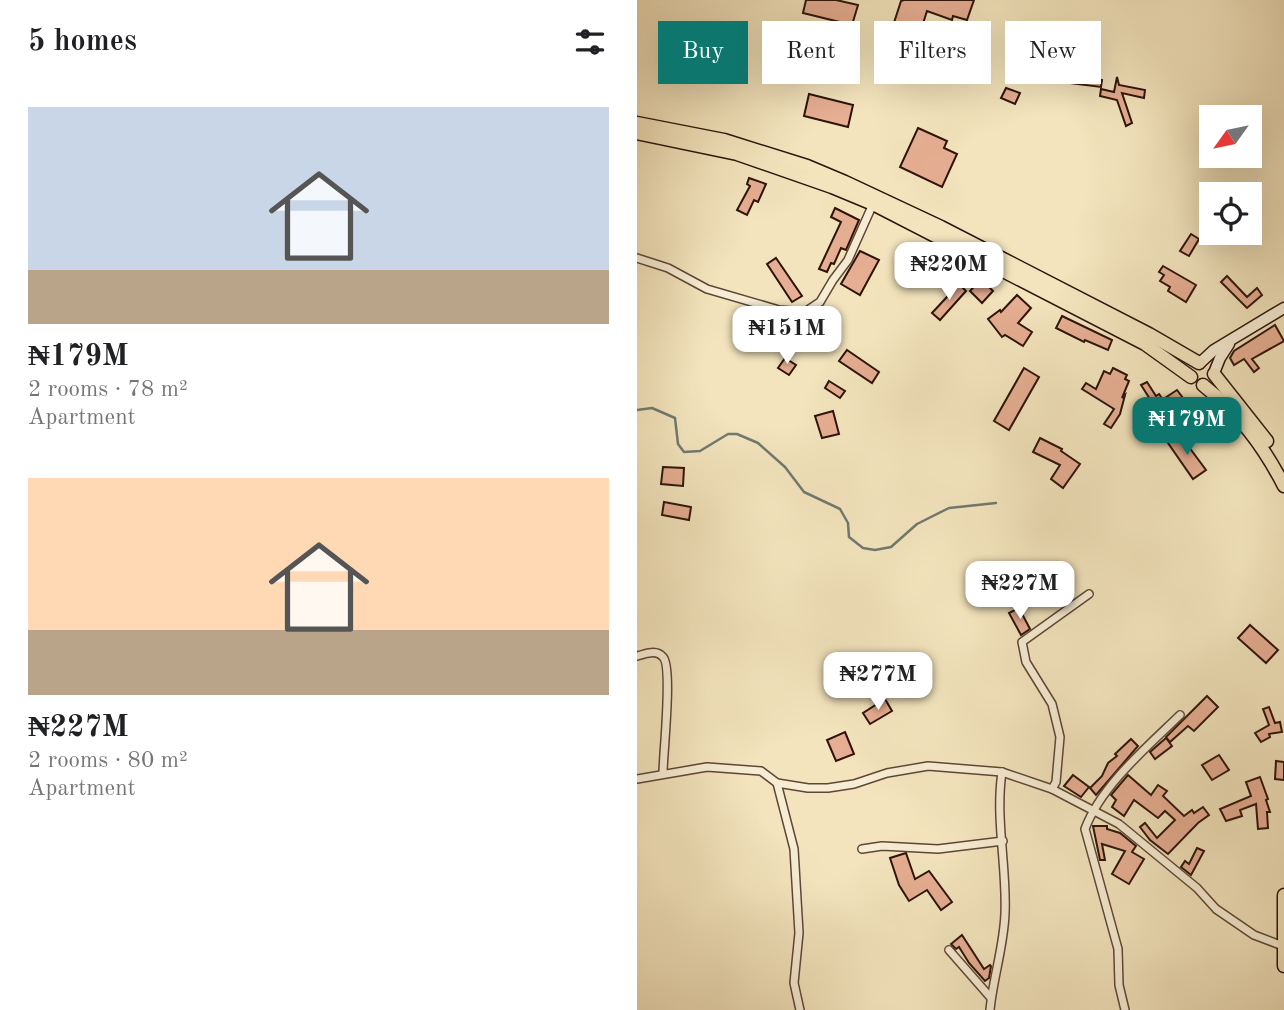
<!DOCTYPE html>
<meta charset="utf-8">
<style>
:root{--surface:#fff;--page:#f2f2f2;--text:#202124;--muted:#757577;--accent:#0f766e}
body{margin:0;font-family:"Old Standard TT",serif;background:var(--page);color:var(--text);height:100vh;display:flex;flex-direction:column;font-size:26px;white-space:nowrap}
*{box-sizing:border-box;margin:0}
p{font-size:23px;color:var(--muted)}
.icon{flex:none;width:38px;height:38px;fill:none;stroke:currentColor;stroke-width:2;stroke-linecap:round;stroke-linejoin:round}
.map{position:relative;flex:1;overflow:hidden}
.sheet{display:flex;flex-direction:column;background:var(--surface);width:637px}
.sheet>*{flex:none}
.guide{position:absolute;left:21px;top:21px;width:520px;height:63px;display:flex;gap:14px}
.needle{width:46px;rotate:237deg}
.controls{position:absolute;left:562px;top:105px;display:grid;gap:14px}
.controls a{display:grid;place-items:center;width:63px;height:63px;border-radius:0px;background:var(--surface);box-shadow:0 7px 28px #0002;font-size:35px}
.price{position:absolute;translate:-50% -60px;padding:0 16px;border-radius:14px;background:#fff;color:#222;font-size:23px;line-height:46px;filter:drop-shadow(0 2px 4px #0008)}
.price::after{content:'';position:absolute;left:50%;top:42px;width:21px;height:16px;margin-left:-10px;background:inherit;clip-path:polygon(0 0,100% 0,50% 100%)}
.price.selected{background:var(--accent);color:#fff}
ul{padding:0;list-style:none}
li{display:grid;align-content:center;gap:14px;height:371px;padding:0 28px}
li span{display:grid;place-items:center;height:217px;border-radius:0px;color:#555}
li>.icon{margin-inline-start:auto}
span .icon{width:126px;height:126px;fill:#fffc;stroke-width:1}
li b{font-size:30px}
h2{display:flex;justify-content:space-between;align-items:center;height:84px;padding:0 28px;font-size:30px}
.pill{padding:0 24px;border-radius:0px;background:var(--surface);box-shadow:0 7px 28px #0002;font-size:24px;line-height:63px}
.pill.selected{background:var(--accent);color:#fff}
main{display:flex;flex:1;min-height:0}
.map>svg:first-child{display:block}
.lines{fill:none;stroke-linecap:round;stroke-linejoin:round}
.stream{stroke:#6f7a70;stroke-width:2.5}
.building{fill:#e6ae92;stroke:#2d1309;stroke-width:2}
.minor-casing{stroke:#5e4736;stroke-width:10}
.secondary-casing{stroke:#2d1309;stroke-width:13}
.primary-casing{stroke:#2d1309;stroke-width:15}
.minor{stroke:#f7edd4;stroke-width:7}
.secondary{stroke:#f7edd4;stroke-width:10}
.primary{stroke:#f3e4bd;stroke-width:12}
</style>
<main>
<section class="sheet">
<h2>5 homes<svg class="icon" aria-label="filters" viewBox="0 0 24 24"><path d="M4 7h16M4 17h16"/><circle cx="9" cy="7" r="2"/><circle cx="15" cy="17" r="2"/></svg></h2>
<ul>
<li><span style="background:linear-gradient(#c9d6e8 75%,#b9a48a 0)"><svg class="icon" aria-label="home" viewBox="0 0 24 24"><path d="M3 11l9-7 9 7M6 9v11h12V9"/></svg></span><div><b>₦179M</b><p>2 rooms · 78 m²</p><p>Apartment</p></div></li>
<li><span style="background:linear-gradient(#ffd9b3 70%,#b9a48a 0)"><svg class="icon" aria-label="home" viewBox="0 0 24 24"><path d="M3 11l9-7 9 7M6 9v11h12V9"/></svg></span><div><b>₦227M</b><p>2 rooms · 80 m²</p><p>Apartment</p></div></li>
</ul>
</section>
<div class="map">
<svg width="647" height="1010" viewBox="0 0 647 1010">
<rect width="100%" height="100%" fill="#f3e4bd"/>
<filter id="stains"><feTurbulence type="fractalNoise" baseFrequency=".00286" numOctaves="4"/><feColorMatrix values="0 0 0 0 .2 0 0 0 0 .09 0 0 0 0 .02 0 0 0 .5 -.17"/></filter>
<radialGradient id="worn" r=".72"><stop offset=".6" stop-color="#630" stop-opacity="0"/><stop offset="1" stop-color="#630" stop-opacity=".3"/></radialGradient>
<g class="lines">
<!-- stream -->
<path class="stream" d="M0 410 15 408 38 418 41 444 47 452 63 451 91 434H100L121 443 148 467 167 492 203 509 211 523 212 537 226 548 238 550 254 547 280 524 312 508 359 503"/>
</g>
<!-- building -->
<g class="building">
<path d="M169 0H199L221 5 215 25 166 13Z"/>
<path d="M267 0H337L330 20 316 16 315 20 290 11 276 55 257 49 262 35 254 32 264 1Z"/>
<path d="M426 74 465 80 464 87 424 82Z"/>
<path d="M480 77 482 85 508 90 507 98 485 93 495 123 489 126 480 100 463 96 464 89 477 92Z"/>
<path d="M369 88 383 93 378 104 364 98Z"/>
<path d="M172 94 216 105 211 127 167 116Z"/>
<path d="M281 128 310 141 307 148 320 154 305 187 263 167Z"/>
<path d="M112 178 129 184 121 202 117 200 110 215 100 210 113 186 110 184Z"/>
<path d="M198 208 222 220 209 250 204 248 197 264 194 263 190 272 182 269 204 222 194 217Z"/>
<path d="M554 234 562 239 552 256 543 251Z"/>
<path d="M223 251 242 260 223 295 204 284Z"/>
<path d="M139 258 165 296 155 302 130 264Z"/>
<path d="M526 266 559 285 549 302 531 291 533 287 523 281 527 275 522 272Z"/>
<path d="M590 276 610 297 620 288 625 295 610 308 584 282Z"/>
<path d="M344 279 356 291 345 303 333 291Z"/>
<path d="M322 284 329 291 303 320 295 313Z"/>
<path d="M380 295 394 308 381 323 395 332 386 346 368 335 365 337 351 319 363 310 364 312Z"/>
<path d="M425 316 475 340 471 350 448 340 447 342 419 328Z"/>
<path d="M638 325 647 341 615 359 622 368 617 372 607 359 597 365 593 358 597 351Z"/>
<path d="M210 350 242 372 235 383 202 361Z"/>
<path d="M148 358 159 365 152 375 141 368Z"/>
<path d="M387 368 402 377 372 430 357 421Z"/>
<path d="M476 368 490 375 488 379 492 381 485 398 488 395 483 414 474 428 467 424 477 409 445 389 449 383 459 389 467 371 473 374Z"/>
<path d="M192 381 208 391 203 398 188 388Z"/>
<path d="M510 382 519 396 522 394 529 404 520 410 504 385Z"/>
<path d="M540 390 555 410 551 413 539 400 533 404 528 398Z"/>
<path d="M196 411 202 434 185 438 178 416Z"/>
<path d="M543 435 569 470 556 479 531 443Z"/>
<path d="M403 438 425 449 424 451 443 464 426 488 414 479 423 465 396 452Z"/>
<path d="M26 467 47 468 46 486 24 484Z"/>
<path d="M27 502 54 507 52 520 25 515Z"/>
<path d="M382 608 393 629 384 635 372 613Z"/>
<path d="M613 625 641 650 629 663 601 638Z"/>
<path d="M570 696 581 707 557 731 551 726 533 742 529 737Z"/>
<path d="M248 699 255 711 233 724 226 713Z"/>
<path d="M632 707 638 723 643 722 645 732 632 734 633 737 624 742 618 733 632 725 626 709Z"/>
<path d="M208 732 217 754 199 761 190 740Z"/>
<path d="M529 738 535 746 518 759 513 752Z"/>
<path d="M494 739 501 746 459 795 453 788 465 776 471 763 480 756 478 754Z"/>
<path d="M582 755 592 770 575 780 565 765Z"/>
<path d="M639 761 647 762V780L638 779Z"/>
<path d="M436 775 452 787 444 797 427 786Z"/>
<path d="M491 775 514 795 521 785 530 791 526 796 547 816 555 810 557 813 566 807 572 815 561 823 531 854 513 840 503 827 508 823 520 838 538 820 528 811 521 818 497 800 487 816 475 807 479 800 474 795Z"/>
<path d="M623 777 631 799 629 800 633 812H630L631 828 621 829 619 804 603 810 605 816 589 821 583 809 614 796 609 782Z"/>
<path d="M456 826H470V829L483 833 499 846 495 852 507 859 492 884 475 874 488 851 465 844 468 860H463Z"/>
<path d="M560 848 567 851 554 875 544 867 548 861 552 864Z"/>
<path d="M269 853 278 879 292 871 315 902 304 910 290 890 272 901 262 885 253 858Z"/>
<path d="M325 935 347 969 353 965 354 966 352 978 348 981 332 963 322 947 319 949 314 944Z"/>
</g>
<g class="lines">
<!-- minor casing -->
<g class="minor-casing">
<g id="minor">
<path d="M0 258 31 268 70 289 142 310 168 312 183 302 196 280 211 260 236 204"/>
<path d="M0 656C9 654 19 649 26 657 36 667 26 754 26 773"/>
<path d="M0 779 70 767 124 771 140 783 157 849 162 933 157 983 163 1010"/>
<path d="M140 783 171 788H191L217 784 250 773 291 766 365 772 415 789 482 824 560 888 579 909 617 935 646 946"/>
<path d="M415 789 419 782 423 737 415 704 389 662 385 642 452 594"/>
<path d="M225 849 245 846 301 849 366 841"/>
<path d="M312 950 354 998"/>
<path d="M353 1010C356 978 367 946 368 913 370 867 358 819 365 772"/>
<path d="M488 1010 482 985 481 949 448 829C464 786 510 747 543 715"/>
</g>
</g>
<!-- secondary casing -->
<g class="secondary-casing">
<g id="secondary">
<path d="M564 362 577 350 647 308"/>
<path d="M577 373 583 358 592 344"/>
</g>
</g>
<!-- primary casing -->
<g class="primary-casing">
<g id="primary">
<path d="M0 123 87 140 170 166 208 182 304 227 512 334 562 363"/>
<path d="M0 133 100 154 195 187 236 204 508 344 554 377"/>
<path d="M577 374 630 441"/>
<path d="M566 385C602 414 626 445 647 486"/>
<path d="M647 895V966"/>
</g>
</g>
<!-- minor -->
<use href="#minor" class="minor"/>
<!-- secondary -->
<use href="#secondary" class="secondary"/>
<!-- primary -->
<use href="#primary" class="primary"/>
</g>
<rect width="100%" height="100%" filter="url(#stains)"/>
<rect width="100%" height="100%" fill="url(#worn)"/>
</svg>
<div class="controls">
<a><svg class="needle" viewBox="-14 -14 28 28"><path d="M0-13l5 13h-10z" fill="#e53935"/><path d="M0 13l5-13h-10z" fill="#757577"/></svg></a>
<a><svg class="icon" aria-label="locate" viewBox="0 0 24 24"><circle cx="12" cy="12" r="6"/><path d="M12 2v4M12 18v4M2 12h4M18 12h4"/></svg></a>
</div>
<b class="price" style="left:312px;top:302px">₦220M</b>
<b class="price" style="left:150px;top:366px">₦151M</b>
<b class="price selected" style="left:550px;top:457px">₦179M</b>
<b class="price" style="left:383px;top:621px">₦227M</b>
<b class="price" style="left:241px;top:712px">₦277M</b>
<div class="guide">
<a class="pill selected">Buy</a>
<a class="pill">Rent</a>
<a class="pill">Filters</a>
<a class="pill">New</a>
</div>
</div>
</main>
